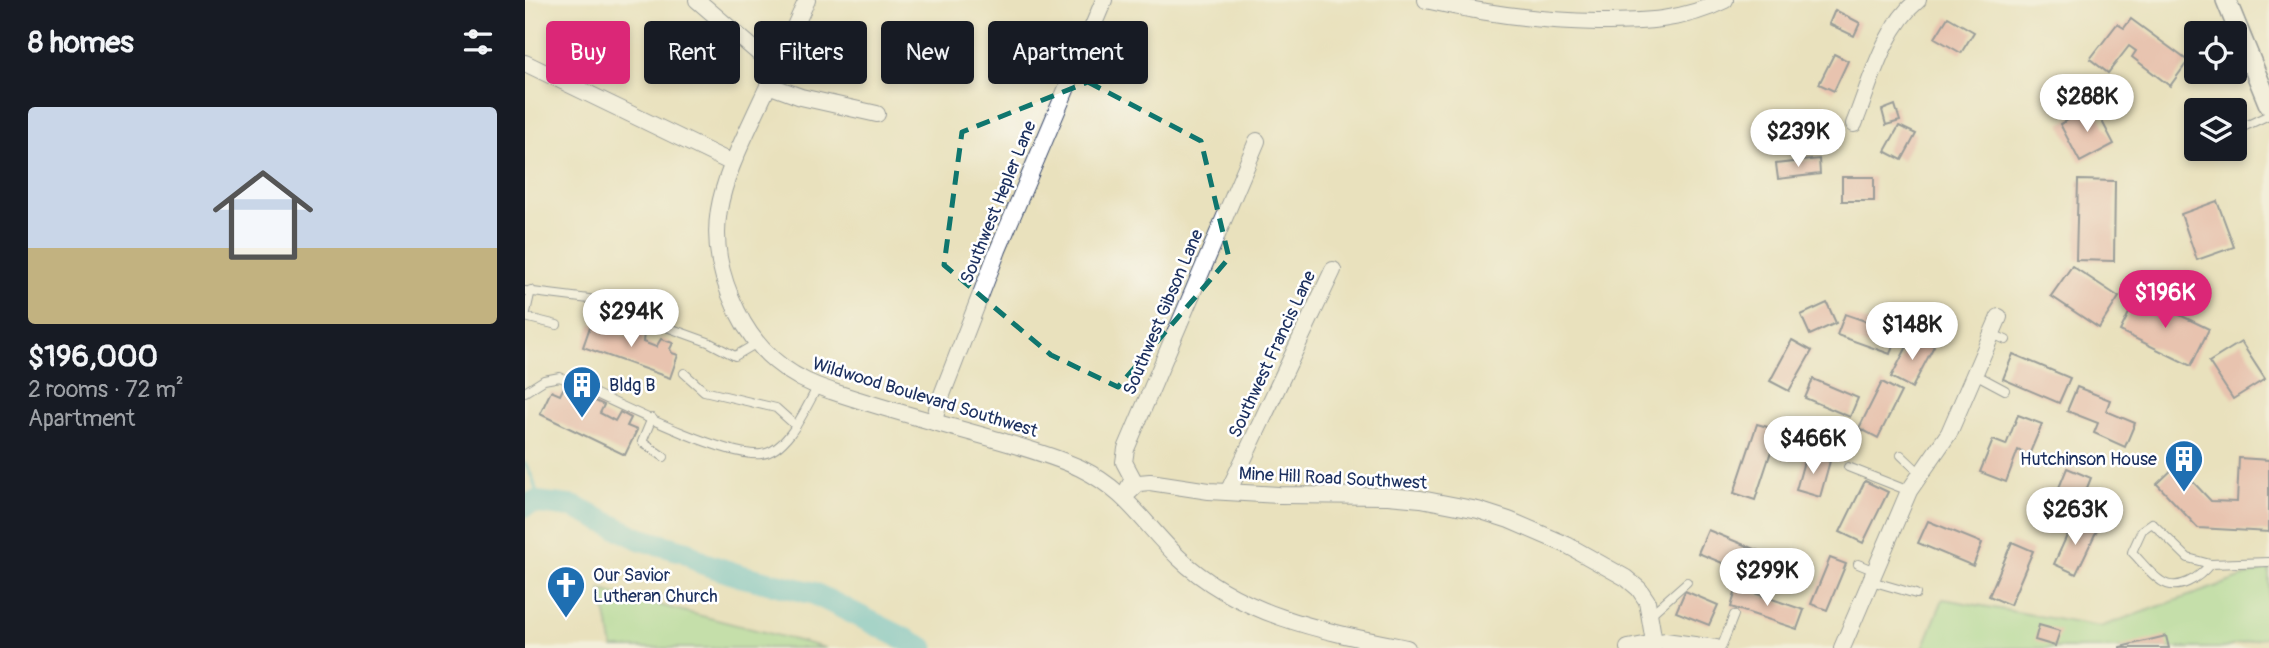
<!DOCTYPE html>
<meta charset="utf-8">
<style>
:root{--surface:#171b24;--page:#20242c;--text:#f1f3f6;--muted:#9ea1a6;--line:#363941;--accent:#db2777}
body{margin:0;font-family:Pangolin,sans-serif;background:var(--page);color:var(--text);height:100vh;display:flex;flex-direction:column;font-size:26px;white-space:nowrap}
*{box-sizing:border-box;margin:0}
p{font-size:23px;color:var(--muted)}
.icon{flex:none;width:38px;height:38px;fill:none;stroke:currentColor;stroke-width:2;stroke-linecap:round;stroke-linejoin:round}
.map{position:relative;flex:1;overflow:hidden}
.details{display:flex;flex-direction:column;background:var(--surface);width:525px}
.details>*{flex:none}
.hud{position:absolute;left:21px;top:21px;width:665px;height:63px;display:flex;gap:14px}
.fabs{position:absolute;left:1659px;top:21px;display:grid;gap:14px}
.fabs a{display:grid;place-items:center;width:63px;height:63px;border-radius:7px;background:var(--surface);box-shadow:0 4px 10px #0003;font-size:35px}
.price{position:absolute;translate:-50% -60px;padding:0 16px;border-radius:24px;background:#fff;color:#222;font-size:23px;line-height:46px;filter:drop-shadow(0 2px 4px #0008)}
.price::after{content:'';position:absolute;left:50%;top:42px;width:21px;height:16px;margin-left:-10px;background:inherit;clip-path:polygon(0 0,100% 0,50% 100%)}
.price.current{background:var(--accent);color:#fff}
ul{padding:0;list-style:none}
li{display:grid;align-content:center;gap:14px;height:371px;padding:0 28px}
li+li{border-top:2px solid var(--line)}
li span{display:grid;place-items:center;height:217px;border-radius:7px;color:#555}
li>.icon{margin-inline-start:auto}
span .icon{width:126px;height:126px;fill:#fffc;stroke-width:1}
li b{font-size:30px}
h2{display:flex;justify-content:space-between;align-items:center;height:84px;padding:0 28px;font-size:30px}
.pill{padding:0 24px;border-radius:7px;background:var(--surface);box-shadow:0 4px 10px #0003;font-size:24px;line-height:63px}
.pill.current{background:var(--accent);color:#fff}
main{display:flex;flex:1;min-height:0}
.map>svg:first-child{display:block}
.green{fill:#9adc93;stroke:#5a8678;stroke-width:2}
.lines{fill:none;stroke-linecap:round;stroke-linejoin:round}
.stream{stroke:#56c0d3;stroke-width:3.5}
.river{stroke:#56c0d3;stroke-width:23}
.building{fill:#e69e9e}
.service-casing{stroke:#3a4a6c;stroke-width:10}
.minor-casing{stroke:#3a4a6c;stroke-width:18}
.tertiary-casing{stroke:#3a4a6c;stroke-width:22}
.service{stroke:#fff;stroke-width:8}
.minor{stroke:#fff;stroke-width:16}
.tertiary{stroke:#fff;stroke-width:19}
.marked{fill:none;stroke:#0f766e;stroke-width:5;stroke-dasharray:14 9;stroke-linejoin:round}
.labels{text-anchor:middle;stroke-width:5;stroke-linejoin:round;paint-order:stroke}
.street-label{font-size:18px;fill:#1b2f5e;stroke:#fff}
.poi-label{font-size:18px;fill:#1b2f5e;stroke:#fff;text-anchor:start}
</style>
<main>
<section class="details">
<h2>8 homes<svg class="icon" aria-label="filters" viewBox="0 0 24 24"><path d="M4 7h16M4 17h16"/><circle cx="9" cy="7" r="2"/><circle cx="15" cy="17" r="2"/></svg></h2>
<ul>
<li><span style="background:linear-gradient(#c9d6e8 65%,#c2b280 0)"><svg class="icon" aria-label="home" viewBox="0 0 24 24"><path d="M3 11l9-7 9 7M6 9v11h12V9"/></svg></span><div><b>$196,000</b><p>2 rooms · 72 m²</p><p>Apartment</p></div></li>
</ul>
</section>
<div class="map">
<svg width="1744" height="648" viewBox="0 0 1744 648">
<rect width="100%" height="100%" fill="#fff"/>
<filter id="ink" filterUnits="userSpaceOnUse"><feTurbulence type="fractalNoise" baseFrequency=".0143" numOctaves="2"/><feDisplacementMap in="SourceGraphic" scale="14" xChannelSelector="R" yChannelSelector="G"/><feConvolveMatrix kernelMatrix="1 2 1 2 8 2 1 2 1" color-interpolation-filters="sRGB"/></filter>
<filter id="wash" filterUnits="userSpaceOnUse"><feTurbulence type="fractalNoise" baseFrequency=".00686" numOctaves="4" result="noise"/><feDisplacementMap in="SourceGraphic" scale="28" xChannelSelector="R" yChannelSelector="G"/><feGaussianBlur stdDeviation="1.57" result="paint"/><feColorMatrix in="noise" values="0 0 0 0 0 0 0 0 0 0 0 0 0 0 0 0 0 1.4 0 .05"/><feComposite in="paint" operator="in"/></filter>
<g filter="url(#wash)">
<rect width="100%" height="100%" fill="#e9e1bd"/>
<!-- green -->
<g class="green">
<path d="M1744 568V636L1699 648H1398L1418 599 1575 627Z"/>
<path d="M76 590 301 648H88Z"/>
</g>
<g class="lines">
<!-- stream -->
<path class="stream" d="M0 463 8 479 14 502"/>
<!-- river -->
<path class="river" d="M0 506 9 502 49 507 115 539 161 552 177 563 216 576 288 593 398 648"/>
</g>
<g id="blocks">
<!-- building -->
<g class="building">
<path d="M1310 10 1335 23 1329 36 1304 24Z"/>
<path d="M1423 17 1449 32 1436 53 1410 38Z"/>
<path d="M1606 19 1663 61 1645 86 1607 57 1611 51 1604 46 1583 73 1565 59 1592 24 1599 28Z"/>
<path d="M1309 54 1323 61 1309 91 1294 84Z"/>
<path d="M1370 105 1375 121 1361 125 1357 110Z"/>
<path d="M1569 106 1589 144 1555 162 1535 124Z"/>
<path d="M1374 126 1391 134 1377 160 1360 151Z"/>
<path d="M1294 159 1295 174 1253 179 1251 164Z"/>
<rect x="1317" y="177" width="32" height="24"/>
<path d="M1553 180 1590 181 1589 261 1551 260Z"/>
<path d="M1692 201 1709 247 1672 260 1656 214Z"/>
<path d="M1547 266 1594 297 1574 328 1526 296Z"/>
<path d="M1613 295 1684 329 1666 366 1595 331Z"/>
<path d="M1302 303 1311 323 1285 335 1276 315Z"/>
<path d="M1320 314 1372 332 1365 354 1312 335Z"/>
<path d="M79 318 90 322 87 329 89 332 102 337 105 335 108 329 119 333 118 342 131 347 136 339 148 343 145 349 147 353 153 355 145 378 58 347 66 324 76 325Z"/>
<path d="M1388 335 1409 346 1387 388 1366 377Z"/>
<path d="M1267 340 1287 351 1264 391 1245 381Z"/>
<path d="M1716 342 1740 379 1708 399 1684 362Z"/>
<path d="M1488 354 1545 378 1534 403 1478 379Z"/>
<path d="M1288 379 1333 398 1325 417 1280 398Z"/>
<path d="M1357 382 1376 392 1353 438 1334 428Z"/>
<path d="M39 387 51 393 47 400 62 407 66 399 79 405 75 413 90 421 95 412 106 418 102 426 112 430 100 455 15 414 26 391 35 395Z"/>
<path d="M1552 387 1585 400 1581 411 1610 423 1600 447 1569 433 1573 423 1542 411Z"/>
<path d="M1493 415 1517 424 1504 455 1493 450 1481 482 1455 472 1468 440 1481 445Z"/>
<path d="M1232 424 1253 430 1230 500 1209 493Z"/>
<path d="M1281 454 1305 461 1295 497 1271 490Z"/>
<path d="M1714 458 1744 460V532L1673 528 1632 484 1652 465 1686 501 1712 502Z"/>
<path d="M1542 468 1566 478 1553 510 1529 500Z"/>
<path d="M1340 481 1363 492 1338 543 1315 532Z"/>
<path d="M1549 520 1572 530 1551 574 1529 564Z"/>
<path d="M1403 521 1457 543 1448 566 1393 543Z"/>
<path d="M1183 530 1234 551 1224 574 1173 553Z"/>
<path d="M1487 542 1508 551 1485 605 1464 596Z"/>
<path d="M1305 558 1321 564 1302 610 1286 604Z"/>
<path d="M1212 587 1279 610 1272 629 1206 607Z"/>
<path d="M1160 591 1193 605 1184 625 1151 612Z"/>
<path d="M1514 625 1535 631 1530 646 1510 640Z"/>
<path d="M1641 636 1644 648H1595V647Z"/>
</g>
</g>
</g>
<g filter="url(#ink)">
<use href="#blocks" fill-opacity="0" stroke="#3a4a6c" stroke-width="2"/>
<g class="lines">
<!-- service casing -->
<g class="service-casing">
<g id="service">
<path d="M1710 70 1727 66"/>
<path d="M1697 73 1703 72"/>
<path d="M1714 129 1744 115"/>
<path d="M6 290 0 317 32 325"/>
<path d="M0 291 64 299 183 342 210 356 232 343"/>
<path d="M1467 334 1481 340"/>
<path d="M159 373 179 391 251 408 271 426"/>
<path d="M1450 374 1480 390"/>
<path d="M0 392 19 380 35 377C75 395 197 458 236 454 263 452 281 407 293 386"/>
<path d="M127 418 117 442 139 457"/>
<path d="M1376 455 1396 474"/>
<path d="M1323 467 1384 491"/>
<path d="M1333 564 1350 571"/>
<path d="M1685 564C1675 577 1653 593 1636 581 1625 574 1616 561 1607 552L1617 530 1627 523 1663 558 1685 564 1744 562"/>
<path d="M1346 581 1391 594"/>
<path d="M1126 614 1162 582"/>
<path d="M1196 648 1209 615"/>
</g>
</g>
<!-- minor casing -->
<g class="minor-casing">
<g id="minor">
<path d="M172 0 251 68"/>
<path d="M282 0C266 34 252 68 236 101 200 179 171 227 212 311 231 351 264 378 306 391 359 409 413 423 466 438 496 447 527 455 555 468 602 491 618 523 653 557 714 616 802 632 882 648"/>
<path d="M901 0C960 14 1013 21 1073 22 1119 22 1158 21 1200 0"/>
<path d="M0 63 207 163"/>
<path d="M243 85 276 97 352 114"/>
<path d="M1329 124C1346 82 1358 29 1393 0"/>
<path d="M409 422 413 405 473 250 579 0"/>
<path d="M703 492 808 270"/>
<path d="M600 494 608 479 599 462 601 449 732 141"/>
<path d="M599 497 614 483 625 482 684 491 754 495 863 496 896 499 953 510 984 520 1042 545 1101 578 1114 589 1122 601 1129 642"/>
<path d="M1103 648 1140 641 1191 648"/>
<path d="M1317 648 1384 491 1424 433 1474 317"/>
</g>
</g>
<!-- tertiary casing -->
<g class="tertiary-casing">
<path id="tertiary" d="M1701 0 1744 105"/>
</g>
<!-- service -->
<use href="#service" class="service"/>
<!-- minor -->
<use href="#minor" class="minor"/>
<!-- tertiary -->
<use href="#tertiary" class="tertiary"/>
</g>
</g>
<!-- marked area -->
<path d="M0 0H1744V648H0ZM563 82 676 141 704 258 593 387 526 355 419 265 437 132Z" fill="#e9e1bd" fill-opacity=".55" fill-rule="evenodd"/>
<path class="marked" d="M563 82 676 141 704 258 593 387 526 355 419 265 437 132Z"/>
<!-- icons -->
<defs>
<g id="building-pin" transform="scale(2.0125)"><path d="M0 17L-7.5 6A9.5 9.5 0 1 1 7.5 6Z" fill="#1f6fb2" stroke="#fff"/><path d="M-4-6H4V6H1V3H-1V6H-4ZM-2.5-4.3h1.7v1.8h-1.7ZM.8-4.3h1.7v1.8H.8ZM-2.5-1h1.7V.8h-1.7ZM.8-1h1.7V.8H.8Z" fill="#fff"/></g>
<g id="church-pin" transform="scale(2.0125)"><path d="M0 17L-7.5 6A9.5 9.5 0 1 1 7.5 6Z" fill="#1f6fb2" stroke="#fff"/><path d="M-1.2-6h2.4v3.5h3.3v2.4h-3.3V6h-2.4V-.1h-3.3v-2.4h3.3Z" fill="#fff"/></g>
</defs>
<g fill-rule="evenodd">
<use href="#building-pin" x="57" y="385"/>
<use href="#building-pin" x="1659" y="459"/>
<use href="#church-pin" x="41" y="585"/>
</g>
<g class="labels">
<!-- street labels -->
<g class="street-label">
<text transform="translate(473 202) rotate(-68)" y="6">Southwest Hepler Lane</text>
<text transform="translate(638 312) rotate(-67)" y="6">Southwest Gibson Lane</text>
<text transform="translate(747 354) rotate(-65)" y="6">Southwest Francis Lane</text>
<text transform="translate(400 397) rotate(17)" y="6">Wildwood Boulevard Southwest</text>
<text transform="translate(808 478) rotate(3)" y="6">Mine Hill Road Southwest</text>
</g>
<!-- poi labels -->
<g class="poi-label">
<text x="84" y="391">Bldg B</text>
<text x="1632" y="465" text-anchor="end">Hutchinson House</text>
<text x="68" y="581">Our Savior<tspan x="68" dy="21">Lutheran Church</tspan></text>
</g>
</g>
</svg>
<div class="fabs">
<a><svg class="icon" aria-label="locate" viewBox="0 0 24 24"><circle cx="12" cy="12" r="6"/><path d="M12 2v4M12 18v4M2 12h4M18 12h4"/></svg></a>
<a><svg class="icon" aria-label="layers" viewBox="0 0 24 24"><path d="M12 4l9 5-9 5-9-5zM3 14l9 5 9-5"/></svg></a>
</div>
<b class="price" style="left:1562px;top:134px">$288K</b>
<b class="price" style="left:1273px;top:169px">$239K</b>
<b class="price current" style="left:1640px;top:330px">$196K</b>
<b class="price" style="left:106px;top:349px">$294K</b>
<b class="price" style="left:1387px;top:362px">$148K</b>
<b class="price" style="left:1288px;top:476px">$466K</b>
<b class="price" style="left:1550px;top:547px">$263K</b>
<b class="price" style="left:1242px;top:608px">$299K</b>
<div class="hud">
<a class="pill current">Buy</a>
<a class="pill">Rent</a>
<a class="pill">Filters</a>
<a class="pill">New</a>
<a class="pill">Apartment</a>
</div>
</div>
</main>
